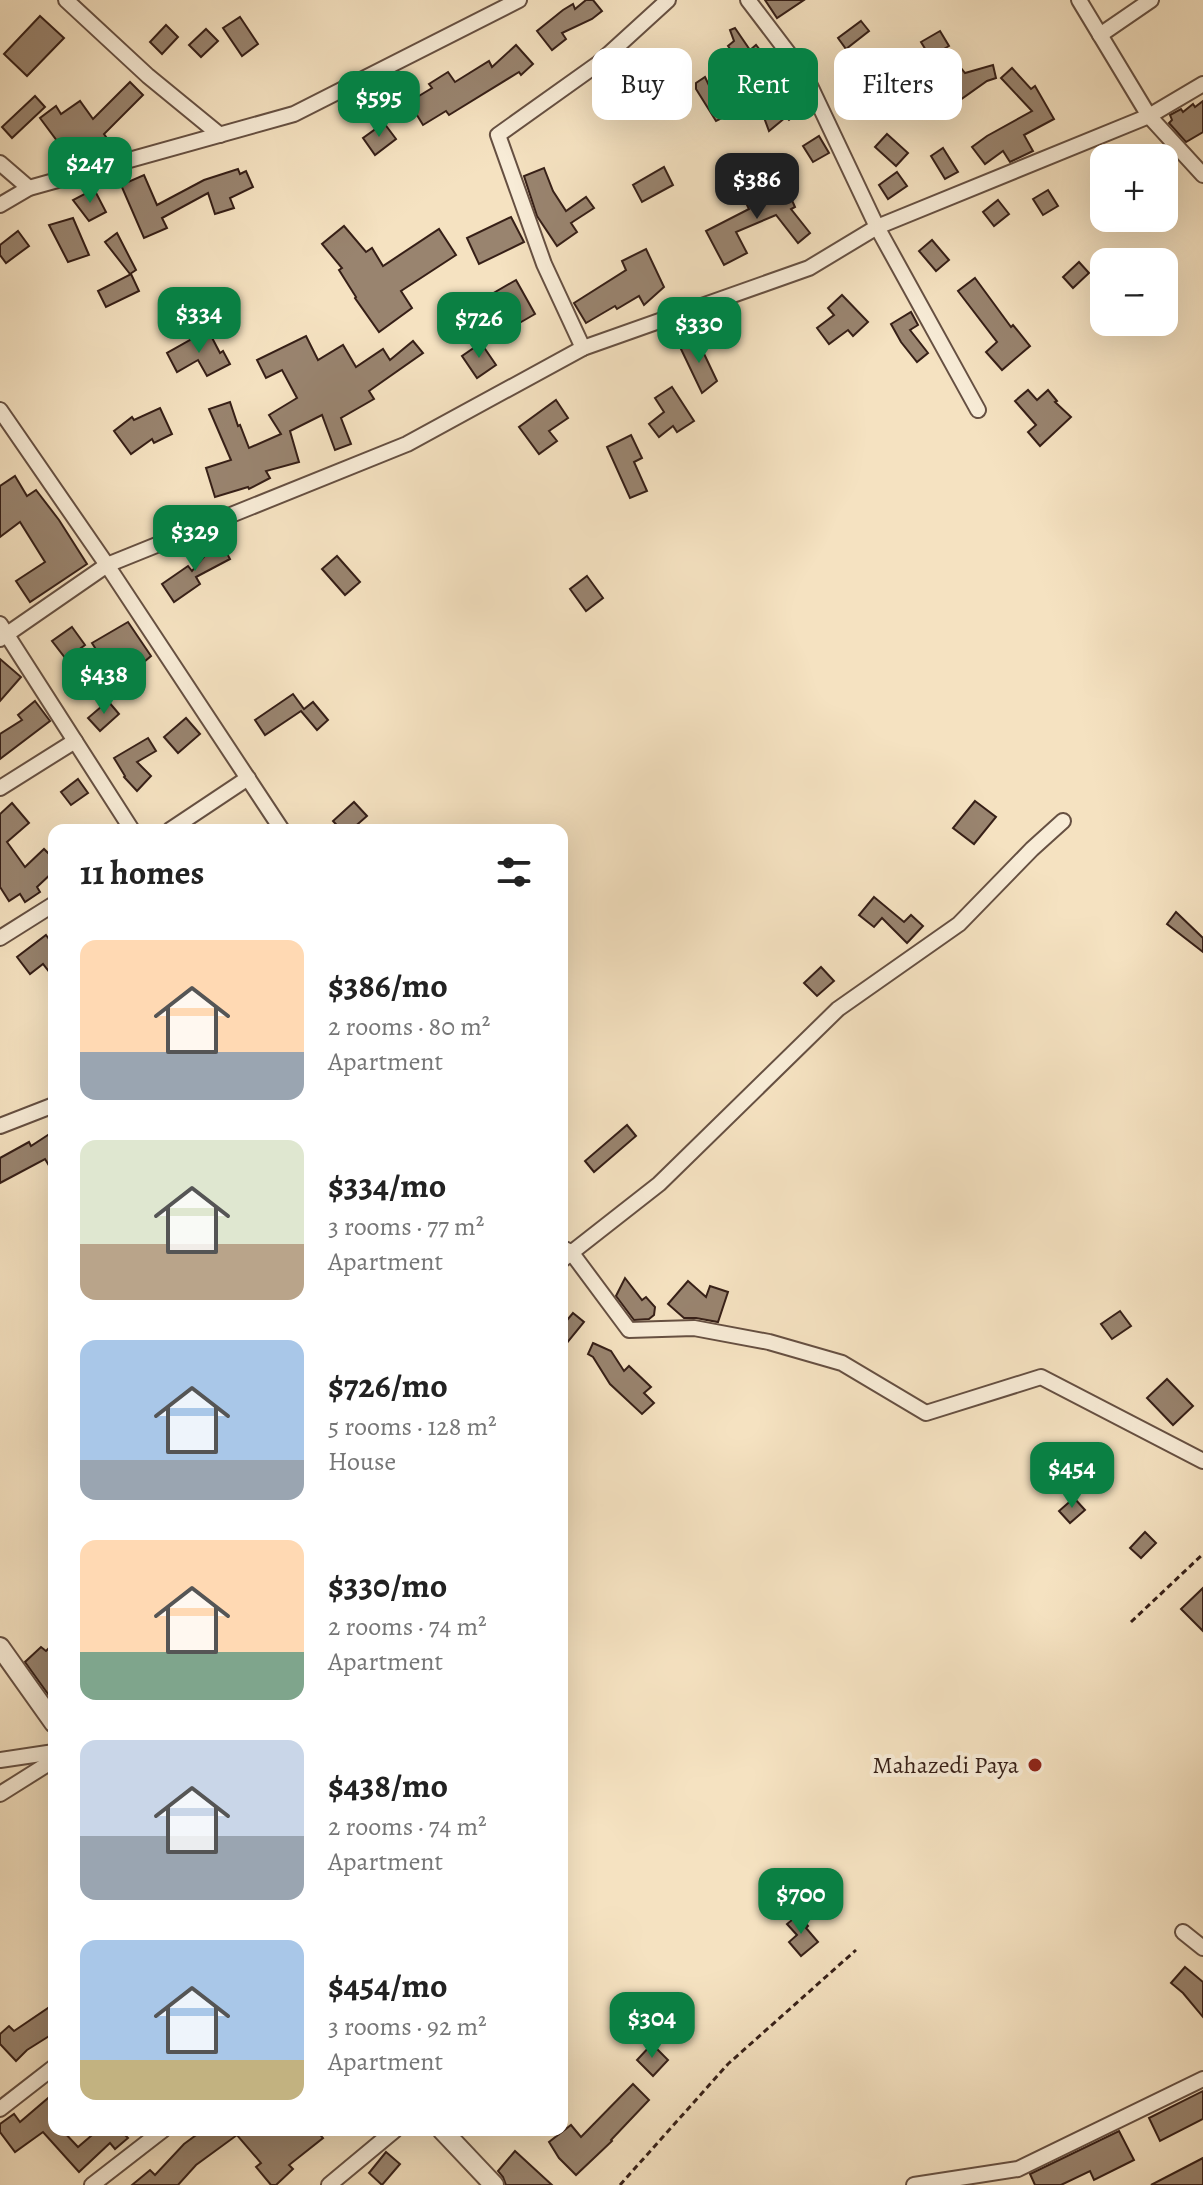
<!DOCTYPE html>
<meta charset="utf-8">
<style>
:root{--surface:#fff;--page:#f2f2f2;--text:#222;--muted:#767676;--accent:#0b8043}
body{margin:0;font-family:Alegreya,serif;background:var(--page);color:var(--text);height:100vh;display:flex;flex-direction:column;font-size:30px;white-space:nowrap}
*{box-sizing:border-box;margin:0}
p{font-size:26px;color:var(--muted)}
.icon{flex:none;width:44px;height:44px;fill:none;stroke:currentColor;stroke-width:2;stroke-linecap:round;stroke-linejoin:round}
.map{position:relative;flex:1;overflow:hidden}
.drawer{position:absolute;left:48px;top:824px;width:520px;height:1312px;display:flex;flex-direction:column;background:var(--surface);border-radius:16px;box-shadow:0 8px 32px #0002}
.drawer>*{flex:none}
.top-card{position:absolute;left:592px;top:48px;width:490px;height:72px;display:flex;gap:16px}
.tools{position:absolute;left:1090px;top:144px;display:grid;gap:16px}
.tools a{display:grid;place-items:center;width:88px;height:88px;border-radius:16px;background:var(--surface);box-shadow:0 8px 32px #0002;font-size:40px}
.price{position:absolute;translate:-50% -68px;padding:0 18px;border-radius:16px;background:var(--accent);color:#fff;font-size:26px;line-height:52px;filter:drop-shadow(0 2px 4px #0008)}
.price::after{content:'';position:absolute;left:50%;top:48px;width:24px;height:18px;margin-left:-12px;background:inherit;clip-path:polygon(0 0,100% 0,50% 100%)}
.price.current{background:#222;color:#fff}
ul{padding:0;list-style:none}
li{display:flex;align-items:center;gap:24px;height:200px;padding:0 32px}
li span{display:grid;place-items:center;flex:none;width:224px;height:160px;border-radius:16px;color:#555}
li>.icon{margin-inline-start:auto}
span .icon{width:96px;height:96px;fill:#fffc;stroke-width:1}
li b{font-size:34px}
h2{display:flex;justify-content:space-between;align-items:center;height:96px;padding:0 32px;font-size:34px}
.chip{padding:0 28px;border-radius:16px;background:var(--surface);box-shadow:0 8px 32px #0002;font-size:28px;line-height:72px}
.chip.current{background:var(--accent);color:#fff}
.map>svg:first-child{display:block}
.building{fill:#99846f;stroke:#361f17;stroke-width:2}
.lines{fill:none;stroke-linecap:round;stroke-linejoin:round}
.minor-casing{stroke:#665042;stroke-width:18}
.tertiary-casing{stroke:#665042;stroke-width:22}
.path{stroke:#361f17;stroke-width:3;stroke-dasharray:6 4;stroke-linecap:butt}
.minor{stroke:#f8ecd7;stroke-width:14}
.tertiary{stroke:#f8ecd7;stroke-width:18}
.poi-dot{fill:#8f2418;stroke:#f8ecd7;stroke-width:3}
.labels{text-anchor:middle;stroke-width:8;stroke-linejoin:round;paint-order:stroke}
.poi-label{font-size:24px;fill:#361f17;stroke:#f8ecd7;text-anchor:end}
</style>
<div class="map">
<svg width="1203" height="2185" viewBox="0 0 1203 2185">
<rect width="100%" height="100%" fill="#f5e2c1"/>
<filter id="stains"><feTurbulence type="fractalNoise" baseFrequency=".0025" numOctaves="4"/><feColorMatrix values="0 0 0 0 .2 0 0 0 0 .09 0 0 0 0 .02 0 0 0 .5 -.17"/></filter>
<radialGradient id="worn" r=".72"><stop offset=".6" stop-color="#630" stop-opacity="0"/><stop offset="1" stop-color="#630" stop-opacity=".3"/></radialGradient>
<!-- building -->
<g class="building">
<path d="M586 0H593L602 11 592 19 562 33 566 39 552 50 537 31 563 10 573 4 575 9Z"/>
<path d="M765 0H804L777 18Z"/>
<path d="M40 16 64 38 27 76 4 54Z"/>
<path d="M240 17 258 44 242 56 223 28Z"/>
<path d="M861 21 869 31 846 49 838 38Z"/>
<path d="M166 25 178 37 162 54 150 42Z"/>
<path d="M735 28 750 50 756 45 764 55 762 57 796 97 797 95 806 105 789 120 786 117 769 131 762 112 775 101 759 82 751 85 739 54 736 57 728 46 734 41 730 30Z"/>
<path d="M206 29 218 41 201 57 189 45Z"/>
<path d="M940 31 949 46 930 57 921 42Z"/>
<path d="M516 45 533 64 521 75 519 72 449 115 446 111 423 125 409 102 432 88 429 84 448 72 455 82 489 61 492 67Z"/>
<path d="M993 65 996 78 987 81 960 100 945 79 961 68 965 73Z"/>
<path d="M1012 68 1031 89 1035 86 1054 119 1024 135 1033 151 1010 162 1003 151 985 164 972 147 987 136 1032 111 1001 78Z"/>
<path d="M887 71 901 90 887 100H881L879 97 852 114 843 99Z"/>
<path d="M705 77 724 117 716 121 696 89V83Z"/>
<path d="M130 82 143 95 104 134 114 148 98 158 93 152 75 165 40 118 56 106 61 114 80 101 93 119Z"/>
<path d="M35 96 45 107 12 138 2 127Z"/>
<path d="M1203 101V132L1186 142 1169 123 1172 120 1170 115 1181 109 1183 112 1193 104 1195 107Z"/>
<path d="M384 123 396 139 375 155 363 138Z"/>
<path d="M887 134 908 153 896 166 875 147Z"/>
<path d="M819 136 829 153 813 162 803 146Z"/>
<path d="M943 148 958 172 945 179 931 156Z"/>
<path d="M664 167 673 185 642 202 633 185Z"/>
<path d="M544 168 553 191 566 211 586 197 594 208 571 223 577 232 557 246 537 216 524 176Z"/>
<path d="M238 169 240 174 246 171 253 187 230 198 234 208 215 214 208 193 162 218 167 228 144 238 121 185 144 175 157 205 204 180Z"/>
<path d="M897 172 907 186 888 199 879 185Z"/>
<path d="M783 180 795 207 791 209 810 233 798 243 776 215 736 232 747 253 724 265 706 231 749 209 743 197Z"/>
<path d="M94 189 106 212 89 221 73 200Z"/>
<path d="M1048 190 1058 206 1043 215 1033 199Z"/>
<path d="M998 200 1009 214 994 226 983 212Z"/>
<path d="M511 217 524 242 479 264 467 238Z"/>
<path d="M73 218 89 255 68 262 49 225Z"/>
<path d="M344 226 366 252 372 248 383 266 439 229 456 255 401 291 412 308 379 332 355 298 356 297 339 270 342 268 322 244Z"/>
<path d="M18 231 29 246 6 263 0 255V245Z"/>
<path d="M117 233 136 270 130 274 105 242Z"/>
<path d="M932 240 949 260 936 271 919 251Z"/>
<path d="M646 249 664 287 644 305 639 296 617 309 615 306 586 323 574 303 626 270 622 261Z"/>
<path d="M1079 262 1089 273 1073 288 1063 277Z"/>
<path d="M131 274 139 291 106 307 98 291Z"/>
<path d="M975 278 1011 327 1013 325 1030 346 1002 370 986 352 997 342 958 291Z"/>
<path d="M516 280 535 314 509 329 490 295Z"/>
<path d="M842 295 868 322 853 336 848 330 829 344 817 328 834 315 828 308Z"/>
<path d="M911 312 918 325 910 330 928 353 917 362 901 342 891 324Z"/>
<path d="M208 330 220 353 223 351 230 364 207 376 198 360 177 372 167 353Z"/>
<path d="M306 336 318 360 343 345 356 367 383 349 390 360 413 341 423 353 369 391 374 399 341 418 351 444 335 450 322 415 290 431 299 462 266 471 270 478 249 489 248 487 215 497 206 468 231 460 209 409 230 402 238 426 240 425 249 448 281 434 269 415 297 398 282 370 266 378 257 360Z"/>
<path d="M697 339 717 381 702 393 680 347Z"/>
<path d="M481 343 496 365 477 378 462 356Z"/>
<path d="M672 387 694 421 677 432 673 426 659 437 649 424 664 412 655 398Z"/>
<path d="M1028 390 1037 400 1048 390 1057 401 1055 402 1071 417 1040 446 1028 432 1036 425 1015 401Z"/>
<path d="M556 400 568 418 549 431 557 441 539 454 519 427Z"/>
<path d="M160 408 172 434 154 443 152 439 131 454 114 431 132 417 134 420Z"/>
<path d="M631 435 642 458 634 462 647 491 630 498 607 447Z"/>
<path d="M15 476 27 496 36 490 59 520 87 564 30 602 16 581 45 562 20 522 0 537V486Z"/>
<path d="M219 539 230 559 196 577 200 584 174 602 162 584 188 566 192 571Z"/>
<path d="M337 556 360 582 345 595 322 569Z"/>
<path d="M587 576 603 598 586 611 570 589Z"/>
<path d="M128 622 151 656 132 672 117 654 104 662 92 643Z"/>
<path d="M72 627 85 645 66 659 52 641Z"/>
<path d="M0 659 21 677 0 701Z"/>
<path d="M293 694 304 709 313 702 328 720 317 730 301 711 265 735 255 720Z"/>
<path d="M35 701 50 721 0 759V734L22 720 18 715Z"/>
<path d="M108 701 119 714 100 731 88 718Z"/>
<path d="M186 718 200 734 178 753 164 737Z"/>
<path d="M148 738 156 751 137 762 151 776 137 791 124 777 125 776 114 758Z"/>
<path d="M78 779 88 793 71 805 61 792Z"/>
<path d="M975 801 996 817 974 844 953 828Z"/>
<path d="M354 802 367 816 351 830H341L333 821Z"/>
<path d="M12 803 29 823 7 842 25 867 44 849 54 859V871L37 887 40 892 25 902 20 894 9 901 0 887V814Z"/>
<path d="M874 897 904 922 911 915 923 926 907 943 882 918 874 927 859 915Z"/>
<path d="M1176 912 1203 938V952L1167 924Z"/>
<path d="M46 935 54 946V978L43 964 30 974 17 957Z"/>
<path d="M821 967 834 981 817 996 804 983Z"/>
<path d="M627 1125 636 1136 594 1172 585 1161Z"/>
<path d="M54 1131V1174L45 1159 0 1183V1158L29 1142 31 1146Z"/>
<path d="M625 1278 642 1300 646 1297 655 1307 654 1315 649 1319 634 1320 616 1296Z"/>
<path d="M688 1281 706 1297 710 1286 728 1292 718 1322 696 1318H684L668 1304Z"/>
<path d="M1120 1311 1131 1326 1112 1339 1101 1324Z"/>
<path d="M573 1313 584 1322 562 1349V1326Z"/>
<path d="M593 1343 611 1351 624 1371 629 1366 651 1387 644 1393 654 1403 642 1414 610 1384 593 1357 588 1354Z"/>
<path d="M1167 1379 1193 1406 1173 1425 1147 1398Z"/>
<path d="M1074 1498 1085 1510 1070 1523 1059 1511Z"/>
<path d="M1145 1532 1156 1543 1141 1558 1130 1548Z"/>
<path d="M1203 1588V1631L1181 1609Z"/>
<path d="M54 1643V1689L48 1694 25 1662 41 1647 46 1651Z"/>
<path d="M798 1915 808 1926 806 1928 818 1942 801 1956 789 1942 797 1935 787 1924Z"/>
<path d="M1185 1967 1203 1982V2017L1183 1993 1171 1983Z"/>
<path d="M54 2004V2033L27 2050 16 2061 0 2044V2034L9 2026 14 2031Z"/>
<path d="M652 2044 668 2060 653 2076 637 2060Z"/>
<path d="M633 2084 649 2100 611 2140 612 2141 576 2175 559 2158 549 2142 571 2125 581 2137Z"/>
<path d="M1203 2091V2119L1160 2141 1149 2118Z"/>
<path d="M54 2093V2130H62L78 2147 98 2130H123L122 2132 128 2138 115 2149 110 2143 79 2172 43 2132 15 2152 0 2132V2124L14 2114 20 2122Z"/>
<path d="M203 2130H316L323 2138 289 2165 293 2169 276 2185H271L256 2167 261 2163 237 2135 196 2165 178 2185H132L150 2170 155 2175 184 2144Z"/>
<path d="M1119 2131 1134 2160 1094 2180 1090 2171 1061 2185H1035L1030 2174Z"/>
<path d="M515 2151 552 2185H506L503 2177 498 2171Z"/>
<path d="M386 2152 400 2164 382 2185 369 2173Z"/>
<path d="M1203 2158V2185H1151Z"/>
</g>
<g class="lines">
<!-- minor casing -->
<g class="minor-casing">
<g id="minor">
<path d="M66 0 148 76 220 135"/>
<path d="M748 0 805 75 877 227 978 410"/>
<path d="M1079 0 1149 116 1203 175"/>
<path d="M1100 35 1151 0"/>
<path d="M0 163 29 188"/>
<path d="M0 205 29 188 294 114 519 0"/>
<path d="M583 348 544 264 498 135 599 63 668 0"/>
<path d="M0 410 107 565 282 830"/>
<path d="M0 624 132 830"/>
<path d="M0 639 107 565 407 444 583 348 809 268 877 227 1149 116 1203 84"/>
<path d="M0 788 75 741"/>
<path d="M170 830 248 778"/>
<path d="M0 938 54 904"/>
<path d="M0 1126 54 1105"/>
<path d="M562 1248 571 1252 629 1330 694 1328 769 1342 842 1363 926 1413 1041 1377 1203 1461"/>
<path d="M562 1260 659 1184 838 1009 959 924 1032 849 1063 821"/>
<path d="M0 1760 54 1752"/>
<path d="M0 1794 54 1760"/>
<path d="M1183 1932 1203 1948"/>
<path d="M0 2109 54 2067"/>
<path d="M92 2185 163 2130"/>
<path d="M329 2185 395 2130"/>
<path d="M914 2185 1018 2169 1203 2079"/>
</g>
</g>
<!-- tertiary casing -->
<g class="tertiary-casing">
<g id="tertiary">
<path d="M0 1647 54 1723"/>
<path d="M442 2130 494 2185"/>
</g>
</g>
<!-- path -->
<g class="path">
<path d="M1131 1622 1203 1554"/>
<path d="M620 2185 728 2064 856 1950"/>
</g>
<!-- minor -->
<use href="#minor" class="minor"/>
<!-- tertiary -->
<use href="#tertiary" class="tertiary"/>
</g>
<!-- markers -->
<circle class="poi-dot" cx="1035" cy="1765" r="8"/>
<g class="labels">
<!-- poi labels -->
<g class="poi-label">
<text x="1019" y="1773">Mahazedi Paya</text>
</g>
</g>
<rect width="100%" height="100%" filter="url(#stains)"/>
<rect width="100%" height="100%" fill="url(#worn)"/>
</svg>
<div class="tools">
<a>+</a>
<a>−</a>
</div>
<b class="price" style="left:379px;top:139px">$595</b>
<b class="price" style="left:90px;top:205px">$247</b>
<b class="price current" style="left:757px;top:221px">$386</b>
<b class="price" style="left:199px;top:355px">$334</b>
<b class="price" style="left:479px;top:360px">$726</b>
<b class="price" style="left:699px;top:365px">$330</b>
<b class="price" style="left:195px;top:573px">$329</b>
<b class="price" style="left:104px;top:716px">$438</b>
<b class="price" style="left:1072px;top:1510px">$454</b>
<b class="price" style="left:801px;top:1936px">$700</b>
<b class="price" style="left:652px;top:2060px">$304</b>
<div class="top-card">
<a class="chip">Buy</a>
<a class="chip current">Rent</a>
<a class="chip">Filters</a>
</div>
<section class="drawer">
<h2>11 homes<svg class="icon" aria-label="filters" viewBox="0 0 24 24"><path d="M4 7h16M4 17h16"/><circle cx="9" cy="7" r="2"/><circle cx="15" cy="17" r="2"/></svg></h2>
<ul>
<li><span style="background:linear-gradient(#ffd9b3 70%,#9aa5b1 0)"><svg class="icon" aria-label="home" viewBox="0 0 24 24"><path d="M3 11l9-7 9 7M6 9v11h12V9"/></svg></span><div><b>$386/mo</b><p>2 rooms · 80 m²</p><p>Apartment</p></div></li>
<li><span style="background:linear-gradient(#dfe7d0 65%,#b9a48a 0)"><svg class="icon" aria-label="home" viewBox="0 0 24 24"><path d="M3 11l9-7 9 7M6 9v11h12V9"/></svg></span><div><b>$334/mo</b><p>3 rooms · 77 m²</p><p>Apartment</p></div></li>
<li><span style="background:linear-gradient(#a9c7e8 75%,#9aa5b1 0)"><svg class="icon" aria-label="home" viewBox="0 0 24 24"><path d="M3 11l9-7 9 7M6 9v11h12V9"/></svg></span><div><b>$726/mo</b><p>5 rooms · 128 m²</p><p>House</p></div></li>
<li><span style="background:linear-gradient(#ffd9b3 70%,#7fa58c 0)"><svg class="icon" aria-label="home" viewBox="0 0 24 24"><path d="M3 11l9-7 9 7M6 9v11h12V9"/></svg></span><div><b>$330/mo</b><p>2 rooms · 74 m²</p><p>Apartment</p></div></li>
<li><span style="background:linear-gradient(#c9d6e8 60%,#9aa5b1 0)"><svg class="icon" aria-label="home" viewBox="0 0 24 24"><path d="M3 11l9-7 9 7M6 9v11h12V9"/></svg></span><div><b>$438/mo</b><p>2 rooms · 74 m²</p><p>Apartment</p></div></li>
<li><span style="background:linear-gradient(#a9c7e8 75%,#c2b280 0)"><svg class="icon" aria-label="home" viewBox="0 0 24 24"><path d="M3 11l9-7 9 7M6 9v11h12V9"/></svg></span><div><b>$454/mo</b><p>3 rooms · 92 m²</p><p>Apartment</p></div></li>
</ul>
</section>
</div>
